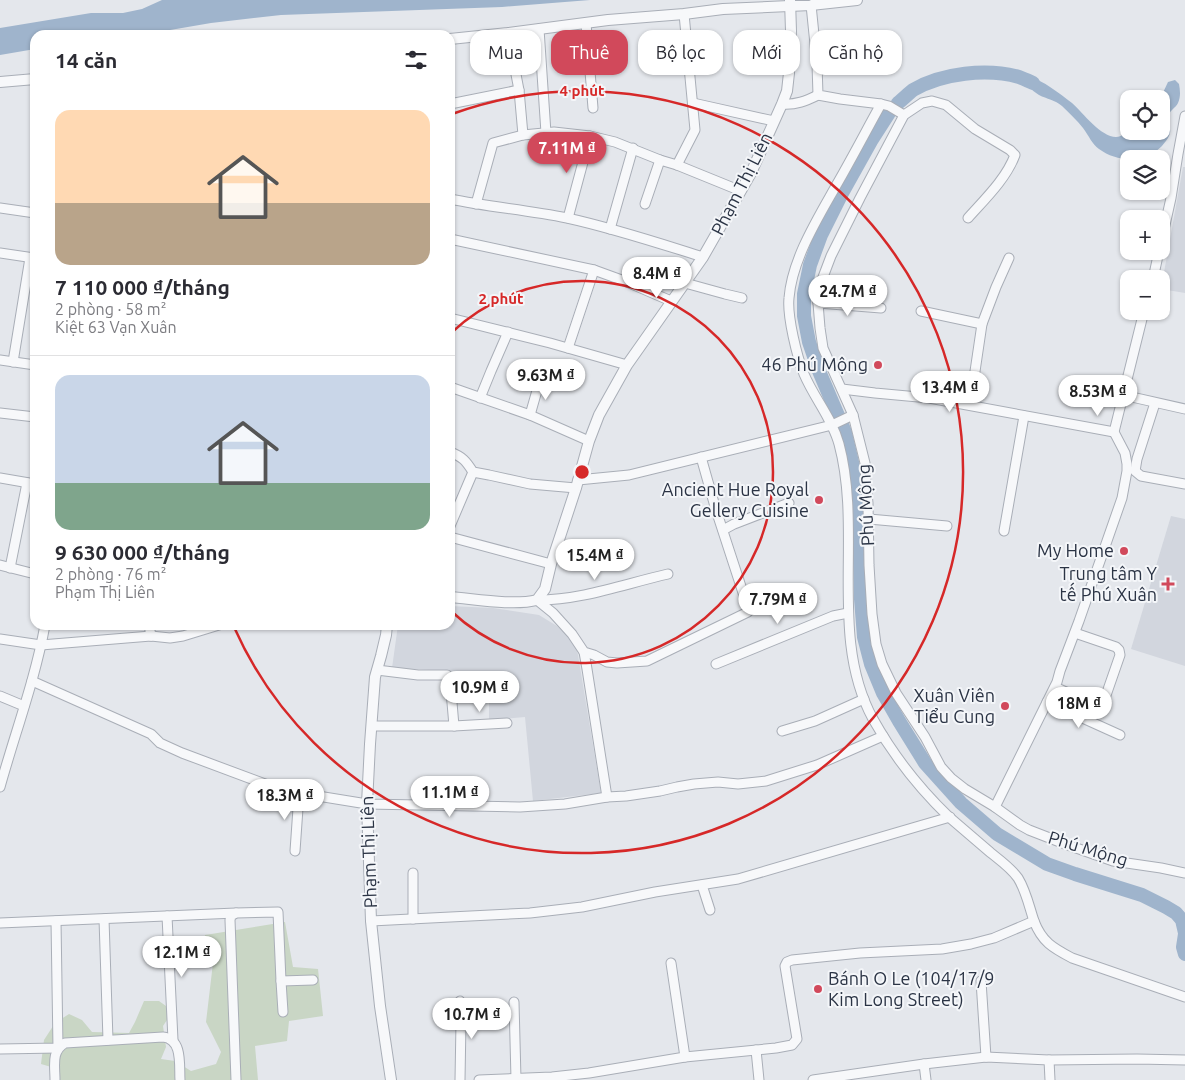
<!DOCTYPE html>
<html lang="vi">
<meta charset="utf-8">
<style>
:root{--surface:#fff;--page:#f2f2f3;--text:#2b2b33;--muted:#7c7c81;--line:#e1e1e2;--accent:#d1495b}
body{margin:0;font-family:Ubuntu,sans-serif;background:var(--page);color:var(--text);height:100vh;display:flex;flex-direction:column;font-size:19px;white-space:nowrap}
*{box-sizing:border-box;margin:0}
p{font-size:16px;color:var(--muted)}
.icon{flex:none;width:28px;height:28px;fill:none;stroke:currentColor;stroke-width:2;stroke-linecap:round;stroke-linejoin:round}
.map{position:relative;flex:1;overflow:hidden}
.panel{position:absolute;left:30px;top:30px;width:425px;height:600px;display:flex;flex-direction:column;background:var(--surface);border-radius:15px;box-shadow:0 1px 4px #0004}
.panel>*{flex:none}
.banner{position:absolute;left:470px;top:30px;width:475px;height:45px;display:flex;gap:10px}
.buttons{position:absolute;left:1120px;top:90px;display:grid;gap:10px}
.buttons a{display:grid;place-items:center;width:50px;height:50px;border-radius:10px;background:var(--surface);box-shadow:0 1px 4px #0004;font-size:25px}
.price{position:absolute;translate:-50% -42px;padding:0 11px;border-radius:18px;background:#fff;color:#222;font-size:16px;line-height:32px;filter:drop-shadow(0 1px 2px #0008)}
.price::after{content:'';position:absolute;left:50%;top:30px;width:15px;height:11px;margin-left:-8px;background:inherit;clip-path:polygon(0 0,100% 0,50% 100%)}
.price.on{background:var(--accent);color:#fff}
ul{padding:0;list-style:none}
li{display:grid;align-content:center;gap:10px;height:265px;padding:0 25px}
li+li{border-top:1px solid var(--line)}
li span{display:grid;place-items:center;height:155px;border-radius:15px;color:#555}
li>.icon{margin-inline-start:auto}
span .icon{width:90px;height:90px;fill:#fffc;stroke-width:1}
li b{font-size:21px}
h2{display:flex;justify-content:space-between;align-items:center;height:60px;padding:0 25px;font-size:21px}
.pill{padding:0 18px;border-radius:15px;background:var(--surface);box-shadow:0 1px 4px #0004;font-size:18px;line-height:45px}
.pill.on{background:var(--accent);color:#fff}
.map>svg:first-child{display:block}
.built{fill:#d2d6de}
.green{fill:#c9d6c5}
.water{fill:#9fb4cc}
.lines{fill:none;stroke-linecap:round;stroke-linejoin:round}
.river{stroke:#9fb4cc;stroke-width:14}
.minor-casing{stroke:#a9aeb7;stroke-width:11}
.tertiary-casing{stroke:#a9aeb7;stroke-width:12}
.minor{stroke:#f7f8fa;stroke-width:9}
.tertiary{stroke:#f7f8fa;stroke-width:10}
.ring{fill:none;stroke:#d62828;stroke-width:2.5}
.poi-dot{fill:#d1495b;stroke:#f4f6f9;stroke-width:2}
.labels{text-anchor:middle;stroke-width:4;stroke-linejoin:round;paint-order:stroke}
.street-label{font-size:18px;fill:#2b3445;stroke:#f4f6f9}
.poi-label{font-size:18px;fill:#2b3445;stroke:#f4f6f9;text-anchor:end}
.centre{fill:#d62828;stroke:#f4f6f9;stroke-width:2.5}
.ring-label{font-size:15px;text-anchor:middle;font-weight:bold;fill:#d62828;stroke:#f4f6f9;stroke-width:4;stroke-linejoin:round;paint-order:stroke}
</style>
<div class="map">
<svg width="1185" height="1080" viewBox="0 0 1185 1080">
<rect width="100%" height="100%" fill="#e4e7ec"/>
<!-- built -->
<g class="built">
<path d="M1183 167H1185V293L1161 289Z"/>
<path d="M1171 516 1185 519V666L1131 649Z"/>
<path d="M450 606 493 608 539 615 557 626 570 638 577 649 601 793 533 801 525 717 489 720V673L392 668 398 625H450Z"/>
</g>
<!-- green -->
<path class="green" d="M285 922 293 967 318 969 323 1016 289 1021 287 1041 255 1046 258 1080H56L58 1069 41 1064 44 1040 55 1023 69 1014 82 1020 92 1032 129 1033 135 1022 144 1001H159L173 1011 163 1026 166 1047 161 1059 175 1061 191 1071 216 1064 221 1052 206 1022 213 963 202 957 205 935Z"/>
<!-- water -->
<g class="water">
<path d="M162 0H590L502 7 281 15 211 23 141 35H35V49L0 55V28L91 13H123L142 9Z"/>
<path d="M1028 76C1044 81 1059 93 1072 103 1083 113 1101 137 1116 137 1122 137 1125 133 1129 129V131H1161V99H1160L1168 82 1175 80 1179 84C1180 90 1181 96 1178 103 1176 108 1168 111 1168 118 1168 123 1171 128 1170 133 1169 138 1165 142 1162 146 1146 163 1118 163 1099 149 1092 144 1089 136 1083 128 1077 120 1069 113 1062 106 1055 100 1047 99 1039 95 1031 90 1024 82 1015 77Z"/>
</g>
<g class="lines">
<!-- river -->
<g class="river">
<path d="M898 103C903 99 908 94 913 90 942 73 987 68 1019 77 1024 79 1029 81 1033 83"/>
<path d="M889 113 871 141 842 193 821 235 810 265 804 294V316L809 342 819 371 845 432 856 479 859 515 861 599 864 637 871 664 883 693 899 721 925 763 961 803 997 834 1047 864 1075 874 1142 895 1166 907 1176 913 1182 920 1185 933"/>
<path d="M1185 934 1183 947 1185 954"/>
</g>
<!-- minor casing -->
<g class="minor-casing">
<g id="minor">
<path d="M811 5 817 64 818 95 840 99 881 104 889 106 904 115"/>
<path d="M586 23 593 108"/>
<path d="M539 29 546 133"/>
<path d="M508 33 519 90 523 135"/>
<path d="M693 103 774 121"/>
<path d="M450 104 519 90"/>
<path d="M782 104C796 105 806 101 818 95"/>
<path d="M881 104C866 131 852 158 837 184 818 218 792 259 789 298 787 316 797 357 804 374 814 398 832 418 839 444 863 533 828 637 873 719 893 755 920 789 949 817 963 829 977 841 991 853 1001 861 1011 868 1018 878 1026 891 1029 906 1034 921"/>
<path d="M677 165 695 130 684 14"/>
<path d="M450 199C489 207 528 210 567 218 613 228 658 243 703 257"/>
<path d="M476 204 493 143 523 135 554 132 590 136 615 142 660 160 677 165 741 191"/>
<path d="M645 204 660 160"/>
<path d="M0 208 35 213"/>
<path d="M568 218 590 136"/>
<path d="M968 218C985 199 1006 179 1015 155L1010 150 975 129 946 105 932 101 922 103 904 115 860 198 831 256 820 285 818 303 820 328 823 348 853 415 865 463 866 484 868 503 869 565 872 614 876 644 882 664 896 693 925 737 941 767 951 778 965 789 995 807 1020 825 1029 830 1065 844 1113 861 1161 868 1185 873"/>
<path d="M610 229 633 148"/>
<path d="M450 239 594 270 627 282 671 301"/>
<path d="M1161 243 1171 198 1178 154 1185 116"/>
<path d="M0 253 34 258"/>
<path d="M1153 279 1159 251"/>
<path d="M685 283 725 294 742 298"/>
<path d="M818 303 881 308"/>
<path d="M921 311 982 324"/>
<path d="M450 318 550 343 627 365"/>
<path d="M568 348 594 270"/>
<path d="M0 360 35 365"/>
<path d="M13 362 30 258"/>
<path d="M450 387 530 415 589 441"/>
<path d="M842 389 875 393 929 398 1114 432 1144 311"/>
<path d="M1123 395 1185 409"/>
<path d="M480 398 491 371 508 332"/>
<path d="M1155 403 1137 459 1135 471 1141 476 1185 484"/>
<path d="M970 405 982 324 996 287 1009 258"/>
<path d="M0 413 35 417"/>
<path d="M530 415 540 380"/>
<path d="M450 452C463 457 466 461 473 472L489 475 530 484 576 488"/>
<path d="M0 478 35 484"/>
<path d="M578 480 629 475 832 425 853 415"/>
<path d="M869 519 947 526"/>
<path d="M450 526 473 472"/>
<path d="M723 530 734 524 789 503"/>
<path d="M1004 531 1024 416"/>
<path d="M450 537 551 564"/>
<path d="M0 565 35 574"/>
<path d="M10 568 27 483"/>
<path d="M537 600 553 613 572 634 584 652 594 655 607 662 617 663 647 661 748 612V608L716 510 701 457"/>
<path d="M537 600C582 600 624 584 668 574"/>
<path d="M149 625 151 636"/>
<path d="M0 639 41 645 151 636 170 638 183 636 219 625"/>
<path d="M584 652 587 669 607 797"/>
<path d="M716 664 833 616 848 613"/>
<path d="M377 670 418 675H447"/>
<path d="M32 681 151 734 160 743 182 753 281 790 367 804 520 807 565 804 607 797 626 796 660 791 677 787 694 784 718 782 738 784 766 781 817 765 883 736"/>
<path d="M1055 687 1095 705H1099L1104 701 1120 655 1119 650 1116 647 1075 633"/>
<path d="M0 696 24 706"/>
<path d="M1047 702 1120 735"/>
<path d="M372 726H454L451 691"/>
<path d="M454 726 507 723"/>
<path d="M782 731 815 721 864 699"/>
<path d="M0 787C15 733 35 680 45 625"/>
<path d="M995 807 1057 682 1060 671 1079 621 1122 498 1127 471V464L1125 453 1114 432"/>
<path d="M295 851 299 794"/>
<path d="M702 885 710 910"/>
<path d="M167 916 173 1040"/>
<path d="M104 919 108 1040"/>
<path d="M413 919V873"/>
<path d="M371 921 530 913 582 907 655 892 738 879 950 817"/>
<path d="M0 923 236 913"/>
<path d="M671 963 685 1057"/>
<path d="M281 981 283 1012"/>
<path d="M981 981 986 1057"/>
<path d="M514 1002 516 1079"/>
<path d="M0 1049 58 1048 56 921"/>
<path d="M756 1050 759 1080"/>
<path d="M1049 1060 1050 1080"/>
<path d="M924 1064 926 1080"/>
<path d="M55 1080C55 1066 51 1051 65 1043L163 1037C183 1039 179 1065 180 1080"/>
<path d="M236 1080 230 920 231 916 236 913 278 912 281 981 313 980"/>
<path d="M460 1080 461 1022 460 1001"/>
<path d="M479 1080 552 1077 589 1073 685 1057 776 1048 792 1045 797 1039 785 966 787 962 792 960 860 953 942 949 971 944 994 938 1034 921C1042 942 1053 948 1072 958L1185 997"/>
<path d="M813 1080 924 1064 986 1057 1049 1060 1137 1059 1185 1060"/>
</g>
</g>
<!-- tertiary casing -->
<g class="tertiary-casing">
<g id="tertiary">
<path d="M450 39 508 33 608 20 684 14 723 9 811 5 857 0"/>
<path d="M0 82 35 79"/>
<path d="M450 597C475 599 513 606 537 600L545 589 551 564 576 488 589 441 599 415 627 365 703 257 751 173 782 104 787 91 789 73 791 31 790 0"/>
<path d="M387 625 386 635 381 656 375 677 370 744 367 804 371 921 380 1006 391 1080"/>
</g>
</g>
<!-- minor -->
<use href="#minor" class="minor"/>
<!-- tertiary -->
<use href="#tertiary" class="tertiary"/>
</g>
<!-- distance rings -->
<g class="ring">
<path d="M451 333A191 191 0 1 1 451 611"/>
<path d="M452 114A381 381 0 1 1 234 627"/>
</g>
<!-- markers -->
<g class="poi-dot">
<circle cx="878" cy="365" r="5"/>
<circle cx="819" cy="500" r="5"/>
<circle cx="1124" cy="551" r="5"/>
<path d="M1165.5 576.5h5v5h5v5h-5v5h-5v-5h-5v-5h5z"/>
<circle cx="1005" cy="706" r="5"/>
<circle cx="818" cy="989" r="5"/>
</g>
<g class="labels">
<!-- street labels -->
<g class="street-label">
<text transform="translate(742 184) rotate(-63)" y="6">Phạm Thị Liên</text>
<text transform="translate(866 505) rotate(-93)" y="6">Phú Mộng</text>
<text transform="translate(1088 849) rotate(17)" y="6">Phú Mộng</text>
<text transform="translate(369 852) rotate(-92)" y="6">Phạm Thị Liên</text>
</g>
<!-- poi labels -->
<g class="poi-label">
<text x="868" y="371">46 Phú Mộng</text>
<text x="809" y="496">Ancient Hue Royal<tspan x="809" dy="21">Gellery Cuisine</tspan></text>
<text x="1114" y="557">My Home</text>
<text x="1157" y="580">Trung tâm Y<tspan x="1157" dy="21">tế Phú Xuân</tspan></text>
<text x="995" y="702">Xuân Viên<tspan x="995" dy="21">Tiểu Cung</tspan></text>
<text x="828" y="985" text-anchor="start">Bánh O Le (104/17/9<tspan x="828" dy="21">Kim Long Street)</tspan></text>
</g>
</g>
<circle cx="582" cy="472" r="8" class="centre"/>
<g class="ring-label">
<text x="582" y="96">4 phút</text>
<text x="501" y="304">2 phút</text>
</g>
</svg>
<div class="buttons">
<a><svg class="icon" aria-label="locate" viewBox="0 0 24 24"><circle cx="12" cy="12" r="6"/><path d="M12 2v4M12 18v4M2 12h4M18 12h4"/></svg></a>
<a><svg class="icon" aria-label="layers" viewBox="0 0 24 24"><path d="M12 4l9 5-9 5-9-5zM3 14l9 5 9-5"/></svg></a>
<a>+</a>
<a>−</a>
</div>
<b class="price on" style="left:567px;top:174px">7.11M ₫</b>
<b class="price" style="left:657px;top:299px">8.4M ₫</b>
<b class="price" style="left:848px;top:317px">24.7M ₫</b>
<b class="price" style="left:546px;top:401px">9.63M ₫</b>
<b class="price" style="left:950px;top:413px">13.4M ₫</b>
<b class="price" style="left:1098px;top:417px">8.53M ₫</b>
<b class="price" style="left:595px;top:581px">15.4M ₫</b>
<b class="price" style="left:778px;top:625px">7.79M ₫</b>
<b class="price" style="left:480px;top:713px">10.9M ₫</b>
<b class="price" style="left:1079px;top:729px">18M ₫</b>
<b class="price" style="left:450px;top:818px">11.1M ₫</b>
<b class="price" style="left:285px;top:821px">18.3M ₫</b>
<b class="price" style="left:182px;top:978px">12.1M ₫</b>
<b class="price" style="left:472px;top:1040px">10.7M ₫</b>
<div class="banner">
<a class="pill">Mua</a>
<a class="pill on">Thuê</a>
<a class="pill">Bộ lọc</a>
<a class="pill">Mới</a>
<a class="pill">Căn hộ</a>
</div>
<section class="panel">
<h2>14 căn<svg class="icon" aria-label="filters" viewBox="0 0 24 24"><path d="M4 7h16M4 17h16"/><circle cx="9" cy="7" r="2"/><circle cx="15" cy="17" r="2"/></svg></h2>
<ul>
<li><span style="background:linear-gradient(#ffd9b3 60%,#b9a48a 0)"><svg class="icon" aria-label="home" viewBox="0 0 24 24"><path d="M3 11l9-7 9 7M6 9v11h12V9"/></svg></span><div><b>7 110 000 ₫/tháng</b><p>2 phòng · 58 m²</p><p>Kiệt 63 Vạn Xuân</p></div></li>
<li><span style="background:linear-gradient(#c9d6e8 70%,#7fa58c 0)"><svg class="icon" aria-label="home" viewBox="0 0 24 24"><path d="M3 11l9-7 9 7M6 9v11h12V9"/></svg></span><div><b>9 630 000 ₫/tháng</b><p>2 phòng · 76 m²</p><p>Phạm Thị Liên</p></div></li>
</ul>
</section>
</div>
